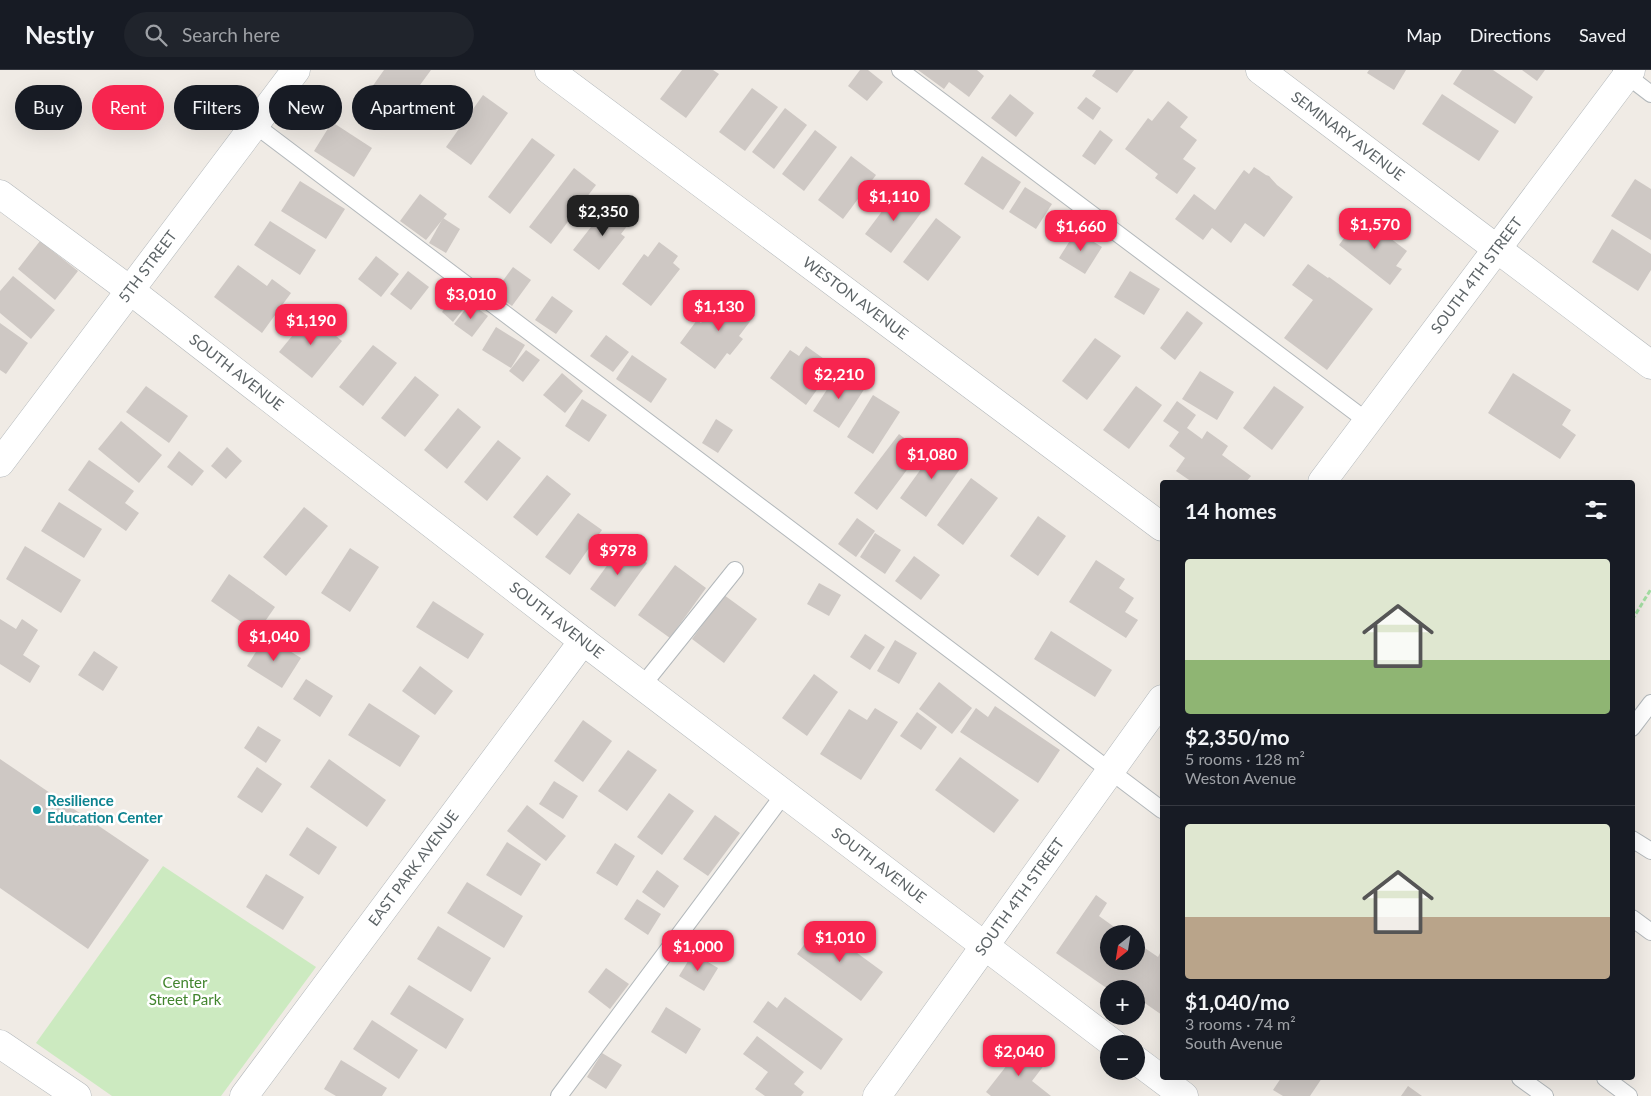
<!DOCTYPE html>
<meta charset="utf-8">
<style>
:root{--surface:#171b24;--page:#20242c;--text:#f1f3f6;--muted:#9ea1a6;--line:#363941;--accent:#f7254f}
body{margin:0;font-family:Lato,sans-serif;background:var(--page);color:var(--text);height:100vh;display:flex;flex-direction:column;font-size:19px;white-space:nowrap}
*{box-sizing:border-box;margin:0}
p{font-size:16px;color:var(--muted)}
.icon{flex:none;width:28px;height:28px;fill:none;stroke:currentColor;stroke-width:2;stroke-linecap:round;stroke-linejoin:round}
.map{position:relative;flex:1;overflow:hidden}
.details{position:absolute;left:1160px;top:410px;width:475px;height:600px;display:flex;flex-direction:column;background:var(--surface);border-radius:5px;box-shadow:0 5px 20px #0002}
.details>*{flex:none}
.guide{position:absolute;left:15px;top:15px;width:475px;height:45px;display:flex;gap:10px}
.needle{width:32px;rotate:210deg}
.buttons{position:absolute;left:1100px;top:855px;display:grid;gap:10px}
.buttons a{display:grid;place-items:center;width:45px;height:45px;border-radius:50%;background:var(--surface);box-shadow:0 5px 20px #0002;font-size:25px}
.price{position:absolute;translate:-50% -42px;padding:0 11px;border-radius:10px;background:var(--accent);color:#fff;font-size:16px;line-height:32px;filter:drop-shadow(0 1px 2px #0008)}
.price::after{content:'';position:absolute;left:50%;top:30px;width:15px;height:11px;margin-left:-8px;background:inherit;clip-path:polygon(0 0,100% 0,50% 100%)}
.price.on{background:#222;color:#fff}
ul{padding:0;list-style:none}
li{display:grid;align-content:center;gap:10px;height:265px;padding:0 25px}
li+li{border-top:1px solid var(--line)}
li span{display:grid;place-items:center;height:155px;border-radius:5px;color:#555}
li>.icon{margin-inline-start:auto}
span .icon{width:90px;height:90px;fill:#fffc;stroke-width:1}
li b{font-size:21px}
h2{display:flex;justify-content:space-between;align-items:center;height:60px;padding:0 25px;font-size:21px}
.pill{padding:0 18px;border-radius:22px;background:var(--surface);box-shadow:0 5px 20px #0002;font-size:18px;line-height:45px}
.pill.on{background:var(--accent);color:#fff}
header{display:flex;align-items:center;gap:30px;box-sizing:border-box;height:70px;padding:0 25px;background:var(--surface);border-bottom:1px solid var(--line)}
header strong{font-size:24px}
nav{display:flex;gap:28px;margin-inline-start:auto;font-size:18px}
.search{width:350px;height:45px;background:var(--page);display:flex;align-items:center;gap:12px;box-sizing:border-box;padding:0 18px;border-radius:28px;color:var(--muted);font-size:19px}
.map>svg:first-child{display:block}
.green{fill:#cceac0}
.building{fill:#cec8c4}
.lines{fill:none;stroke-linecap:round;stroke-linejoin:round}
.lane-casing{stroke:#b3b8bb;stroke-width:18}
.street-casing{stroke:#b3b8bb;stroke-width:29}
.path{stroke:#a3dda2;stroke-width:3;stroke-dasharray:5 2.5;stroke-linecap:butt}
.lane{stroke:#fff;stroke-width:16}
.street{stroke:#fff;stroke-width:28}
.culture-dot{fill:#0f9aa8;stroke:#fff;stroke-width:2}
.labels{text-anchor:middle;stroke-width:5;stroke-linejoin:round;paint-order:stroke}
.street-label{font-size:15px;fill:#5d6467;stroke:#fff}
.culture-label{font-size:15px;font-weight:bold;fill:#0d838f;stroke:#fff;text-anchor:start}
.park-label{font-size:15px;fill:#42852e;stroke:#fff}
</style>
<header>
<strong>Nestly</strong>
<div class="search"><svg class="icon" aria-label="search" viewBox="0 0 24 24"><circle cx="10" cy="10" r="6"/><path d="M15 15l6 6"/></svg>Search here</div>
<nav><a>Map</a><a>Directions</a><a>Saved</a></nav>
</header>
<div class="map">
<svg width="1651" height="1026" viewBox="0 0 1651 1026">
<rect width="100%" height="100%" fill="#f0ebe5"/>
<!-- green -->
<path class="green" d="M163 796 316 897 221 1026H112L36 973Z"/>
<!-- building -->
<g class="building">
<path d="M384 0H431L420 15 425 19 395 60 360 34Z"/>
<path d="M682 0H713L719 4 686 48 660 29Z"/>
<path d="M860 0H868L883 12 867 31 848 16Z"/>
<path d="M918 0H977L984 6 969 27 949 12 944 19Z"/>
<path d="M1096 0H1134L1117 23 1092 6Z"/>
<path d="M1369 0H1406L1394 20 1367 3Z"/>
<path d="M1462 0H1493L1533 27 1515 54 1453 14Z"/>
<path d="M1522 0H1545L1537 11Z"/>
<path d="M752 18 778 37 745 81 719 62Z"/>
<path d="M1010 24 1034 43 1016 67 991 48Z"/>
<path d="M1442 24 1499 61 1479 91 1422 54Z"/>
<path d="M483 25 508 43 471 95 446 77Z"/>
<path d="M1086 27 1101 38 1093 50 1077 38Z"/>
<path d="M1168 31 1188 47 1180 57 1197 70 1183 89 1196 98 1177 124 1155 108 1158 104 1125 79 1148 48 1152 51Z"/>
<path d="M785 38 807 55 774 99 752 82Z"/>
<path d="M332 52 372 78 354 107 314 81Z"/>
<path d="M815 60 837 77 804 121 782 104Z"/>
<path d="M1100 60 1113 70 1095 95 1082 86Z"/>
<path d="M532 68 555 85 510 144 488 127Z"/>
<path d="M851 86 876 105 843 149 818 130Z"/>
<path d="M982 86 1021 112 1003 140 964 114Z"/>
<path d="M1254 97 1266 105 1269 106 1277 115 1293 127 1264 167 1245 153 1231 173 1212 158 1203 170 1175 149 1194 124 1215 140 1244 100 1249 104Z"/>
<path d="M574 98 596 115 551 174 529 157Z"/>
<path d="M1635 109 1651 119V170L1611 146Z"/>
<path d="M300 111 345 139 326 169 281 141Z"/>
<path d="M1025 117 1052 134 1036 159 1009 142Z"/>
<path d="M898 120 924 139 891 183 865 164Z"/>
<path d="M420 124 447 144 426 170 400 151Z"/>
<path d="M609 134 631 151 621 164 625 167 599 200 573 180Z"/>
<path d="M1372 146 1390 160 1386 165 1407 181 1396 196 1402 199 1390 215 1339 175 1350 160 1356 165Z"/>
<path d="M443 148 460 159 446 183 429 173Z"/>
<path d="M936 148 961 167 928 211 903 192Z"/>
<path d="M270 151 316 180 300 205 254 175Z"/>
<path d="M1612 159 1651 184V200L1638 221 1592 192Z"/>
<path d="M1076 161 1102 177 1085 204 1059 188Z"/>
<path d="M40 171 78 201 55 230 18 199Z"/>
<path d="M659 172 678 186 673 193 680 199 651 236 622 214 644 184 648 187Z"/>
<path d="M376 186 399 204 381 227 358 209Z"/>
<path d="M1308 194 1328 208 1329 207 1373 239 1327 300 1284 268 1313 230 1292 215Z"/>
<path d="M238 195 267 216 272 209 291 223 262 263 214 227Z"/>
<path d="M513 197 531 210 512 236 494 223Z"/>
<path d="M408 201 429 217 411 240 390 224Z"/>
<path d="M1130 201 1160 219 1144 245 1114 227Z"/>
<path d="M13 206 55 240 31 269 0 243V221Z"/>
<path d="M457 223 468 233 453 252 442 242Z"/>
<path d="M728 224 755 245 739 266 743 269 730 285 727 283 715 299 680 273 697 250 701 253 712 238 715 241Z"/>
<path d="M552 226 573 241 556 264 535 250Z"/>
<path d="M470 233 488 246 472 267 454 254Z"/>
<path d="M1187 241 1203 253 1175 290 1160 278Z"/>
<path d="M310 244 342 271 312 308 279 282Z"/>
<path d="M0 253 28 273 6 304 0 300Z"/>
<path d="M496 257 525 275 511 298 482 280Z"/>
<path d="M606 265 629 282 613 302 590 286Z"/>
<path d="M1095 268 1121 286 1087 330 1062 311Z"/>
<path d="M373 275 397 293 363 336 339 317Z"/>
<path d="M806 276 834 296 806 335 770 308 790 280 799 286Z"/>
<path d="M526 280 540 290 523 312 509 301Z"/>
<path d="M632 285 667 309 651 333 616 309Z"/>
<path d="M839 301 865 318 839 358 813 341Z"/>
<path d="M1200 301 1234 322 1217 350 1182 329Z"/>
<path d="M562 303 583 321 565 343 543 325Z"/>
<path d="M1513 303 1571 340 1562 355 1576 365 1560 389 1488 343Z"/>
<path d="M415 306 439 325 405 367 381 348Z"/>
<path d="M146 316 188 346 169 373 126 342Z"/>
<path d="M1136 316 1162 335 1129 379 1103 360Z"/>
<path d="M1274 316 1304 337 1272 380 1243 358Z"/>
<path d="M873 325 900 342 873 384 847 367Z"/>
<path d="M582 329 607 345 589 372 565 356Z"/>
<path d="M1177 331 1196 345 1187 358 1202 369 1207 361 1228 376 1222 385 1251 406 1246 412H1192L1176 401 1185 388 1169 376 1179 362 1163 351Z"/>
<path d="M458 338 481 357 447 399 424 380Z"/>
<path d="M716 349 733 360 718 383 702 373Z"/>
<path d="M121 351 162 385 139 413 98 379Z"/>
<path d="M899 364 921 381 877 440 854 423Z"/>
<path d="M498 370 521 388 487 431 464 412Z"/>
<path d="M939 374 965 392 926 447 900 428Z"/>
<path d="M227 377 242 391 226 409 211 396Z"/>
<path d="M179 381 204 401 192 416 167 397Z"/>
<path d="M89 390 134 421 125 433 139 443 126 461 68 420Z"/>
<path d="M547 405 571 424 537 466 513 447Z"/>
<path d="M971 408 998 428 963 475 937 455Z"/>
<path d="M59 432 102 459 84 488 41 461Z"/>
<path d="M304 437 328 456 286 506 263 487Z"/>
<path d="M578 443 602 460 570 505 545 487Z"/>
<path d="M1038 446 1066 466 1038 506 1010 486Z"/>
<path d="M857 448 875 461 856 487 838 474Z"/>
<path d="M875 463 901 480 885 504 860 487Z"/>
<path d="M622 475 647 493 615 537 590 519Z"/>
<path d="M25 476 81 510 61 543 6 509Z"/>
<path d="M350 478 379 497 350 542 321 523Z"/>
<path d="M914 486 940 505 921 530 895 511Z"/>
<path d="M1096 490 1125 509 1119 518 1134 528 1125 542 1138 550 1126 568 1069 532Z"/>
<path d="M675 495 706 518 670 568 638 545Z"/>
<path d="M229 504 275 537 257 563 211 531Z"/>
<path d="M819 513 841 525 829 546 807 534Z"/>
<path d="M724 525 757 549 724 593 692 569Z"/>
<path d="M433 531 484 564 468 589 416 557Z"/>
<path d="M0 549 16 559 22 549 38 560 23 585 40 596 30 613 0 594Z"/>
<path d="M1051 561 1112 600 1095 627 1034 589Z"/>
<path d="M865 564 885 577 870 600 850 587Z"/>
<path d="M266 566 301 588 282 618 247 596Z"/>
<path d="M895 570 917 583 899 614 877 601Z"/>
<path d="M94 581 118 597 103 621 78 605Z"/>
<path d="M420 596 453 621 435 645 402 621Z"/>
<path d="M814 604 838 622 807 666 782 648Z"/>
<path d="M306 609 333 626 320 647 293 629Z"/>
<path d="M939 612 972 638 952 664 919 639Z"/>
<path d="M369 633 420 666 400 697 348 665Z"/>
<path d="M995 636 1060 680 1038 713 960 662 976 638 988 647Z"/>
<path d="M875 638 898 652 861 710 820 684 849 639 867 650Z"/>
<path d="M917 642 937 657 921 680 900 666Z"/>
<path d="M583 650 612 671 583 712 554 691Z"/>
<path d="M258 656 281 670 266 693 244 678Z"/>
<path d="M628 680 657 700 627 741 598 721Z"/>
<path d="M960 687 1019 730 994 763 935 720Z"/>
<path d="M0 689 149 790 88 879 0 818Z"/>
<path d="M329 689 386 730 367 757 310 717Z"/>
<path d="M257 697 282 714 262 743 237 727Z"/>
<path d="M554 711 578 726 563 749 539 734Z"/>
<path d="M669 723 694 741 662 785 637 767Z"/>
<path d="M527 735 566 766 546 791 507 761Z"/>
<path d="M715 745 740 763 708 806 683 789Z"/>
<path d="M307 757 337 777 319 805 289 785Z"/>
<path d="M507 772 541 794 521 826 486 805Z"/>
<path d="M615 773 635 786 617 816 596 803Z"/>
<path d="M657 800 679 816 664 838 642 822Z"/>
<path d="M266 804 304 827 283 860 246 837Z"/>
<path d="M467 812 523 846 504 878 447 843Z"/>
<path d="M1096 825 1107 833 1099 846 1124 864H1109V891H1136V872L1158 887 1162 879V945L1136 927V919H1108L1056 883Z"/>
<path d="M637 829 661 844 648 865 624 849Z"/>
<path d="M819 855 883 902 861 931 797 884Z"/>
<path d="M438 856 491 888 471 922 417 889Z"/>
<path d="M693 883 718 898 704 921 679 906Z"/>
<path d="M606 898 629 914 610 939 588 922Z"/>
<path d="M409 915 464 949 446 979 390 944Z"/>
<path d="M785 927 843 969 821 1000 753 952 768 931 777 938Z"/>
<path d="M666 937 701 959 686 984 651 962Z"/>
<path d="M372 950 418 980 399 1009 353 979Z"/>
<path d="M757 966 804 1002 794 1014 804 1022 801 1026H765L755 1019 768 1002 743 984Z"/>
<path d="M1022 976 1045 994 1032 1011 1051 1026H991L986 1022Z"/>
<path d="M602 983 622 995 606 1019 587 1007Z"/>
<path d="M341 990 387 1018 382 1026H336L324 1019Z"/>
<path d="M1281 1008H1322L1310 1026H1283L1273 1020Z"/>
<path d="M1408 1016 1422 1026H1401Z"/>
</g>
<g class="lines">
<!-- lane casing -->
<g class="lane-casing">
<g id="lane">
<path d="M900 0 1367 351"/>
<path d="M1621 1 1651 24"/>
<path d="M255 55 1162 740"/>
<path d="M642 616 735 500"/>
<path d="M1632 658 1651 633"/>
<path d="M1632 769 1651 781"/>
<path d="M1632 848 1651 862"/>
<path d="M1520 1008 1545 1026"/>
<path d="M1605 1008 1629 1026"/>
<path d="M559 1026 784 724"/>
</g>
</g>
<!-- street casing -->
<g class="street-casing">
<g id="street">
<path id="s1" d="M549 0 1162 457"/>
<path id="s2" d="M1260 0 1651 295"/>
<path id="s3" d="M0 124 131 221 583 571 1114 974"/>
<path id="s4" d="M0 393 296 0"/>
<path id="s5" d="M1322 412 1631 0"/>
<path d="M0 974 77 1026"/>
<path d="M1136 990 1184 1026"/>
<path id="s6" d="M244 1026 583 571"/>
<path id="s7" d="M877 1026 1162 629"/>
</g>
</g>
<!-- path -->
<path class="path" d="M1632 550 1651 519"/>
<!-- lane -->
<use href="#lane" class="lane"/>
<!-- street -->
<use href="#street" class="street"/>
</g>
<!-- markers -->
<circle class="culture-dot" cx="37" cy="740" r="5"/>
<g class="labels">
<!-- street labels -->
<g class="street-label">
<text dy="5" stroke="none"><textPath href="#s2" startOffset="110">SEMINARY AVENUE</textPath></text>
<text dy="5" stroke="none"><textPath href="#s4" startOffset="246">5TH STREET</textPath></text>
<text dy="5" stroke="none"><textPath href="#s5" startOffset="258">SOUTH 4TH STREET</textPath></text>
<text dy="5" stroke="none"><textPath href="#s1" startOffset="382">WESTON AVENUE</textPath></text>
<text dy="5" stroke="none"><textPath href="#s3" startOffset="296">SOUTH AVENUE</textPath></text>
<text dy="5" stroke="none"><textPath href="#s3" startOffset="701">SOUTH AVENUE</textPath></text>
<text dy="5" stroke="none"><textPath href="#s3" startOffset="1106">SOUTH AVENUE</textPath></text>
<text dy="5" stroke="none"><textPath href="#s6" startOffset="284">EAST PARK AVENUE</textPath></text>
<text dy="5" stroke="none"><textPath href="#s7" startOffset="245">SOUTH 4TH STREET</textPath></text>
</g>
<!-- culture labels -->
<g class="culture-label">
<text x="47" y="736">Resilience<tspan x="47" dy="17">Education Center</tspan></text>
</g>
<!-- park labels -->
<g class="park-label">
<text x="185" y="918">Center<tspan x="185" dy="17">Street Park</tspan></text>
</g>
</g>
</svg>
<div class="buttons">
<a><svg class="needle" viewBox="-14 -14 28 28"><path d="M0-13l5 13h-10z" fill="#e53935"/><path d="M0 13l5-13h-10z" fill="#9ea1a6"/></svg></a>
<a>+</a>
<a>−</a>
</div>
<b class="price" style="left:894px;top:152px">$1,110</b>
<b class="price on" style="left:603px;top:167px">$2,350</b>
<b class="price" style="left:1375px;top:180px">$1,570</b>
<b class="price" style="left:1081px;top:182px">$1,660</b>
<b class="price" style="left:471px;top:250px">$3,010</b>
<b class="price" style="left:719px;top:262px">$1,130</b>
<b class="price" style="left:311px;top:276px">$1,190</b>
<b class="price" style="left:839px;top:330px">$2,210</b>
<b class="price" style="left:932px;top:410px">$1,080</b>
<b class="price" style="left:618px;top:506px">$978</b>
<b class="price" style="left:274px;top:592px">$1,040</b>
<b class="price" style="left:840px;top:893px">$1,010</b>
<b class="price" style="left:698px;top:902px">$1,000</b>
<b class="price" style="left:1019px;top:1007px">$2,040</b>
<div class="guide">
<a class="pill">Buy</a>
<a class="pill on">Rent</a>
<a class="pill">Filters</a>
<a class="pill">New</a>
<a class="pill">Apartment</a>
</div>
<section class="details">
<h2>14 homes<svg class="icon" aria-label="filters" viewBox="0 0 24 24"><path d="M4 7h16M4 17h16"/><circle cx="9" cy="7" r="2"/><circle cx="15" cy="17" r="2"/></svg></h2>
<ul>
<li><span style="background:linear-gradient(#dfe7d0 65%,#8fb573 0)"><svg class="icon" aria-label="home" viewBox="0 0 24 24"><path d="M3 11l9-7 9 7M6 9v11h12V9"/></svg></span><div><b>$2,350/mo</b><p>5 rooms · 128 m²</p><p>Weston Avenue</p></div></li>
<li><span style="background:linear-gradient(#dfe7d0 60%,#b9a48a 0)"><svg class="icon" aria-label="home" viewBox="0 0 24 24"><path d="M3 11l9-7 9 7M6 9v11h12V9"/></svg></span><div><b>$1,040/mo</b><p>3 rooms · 74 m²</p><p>South Avenue</p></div></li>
</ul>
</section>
</div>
